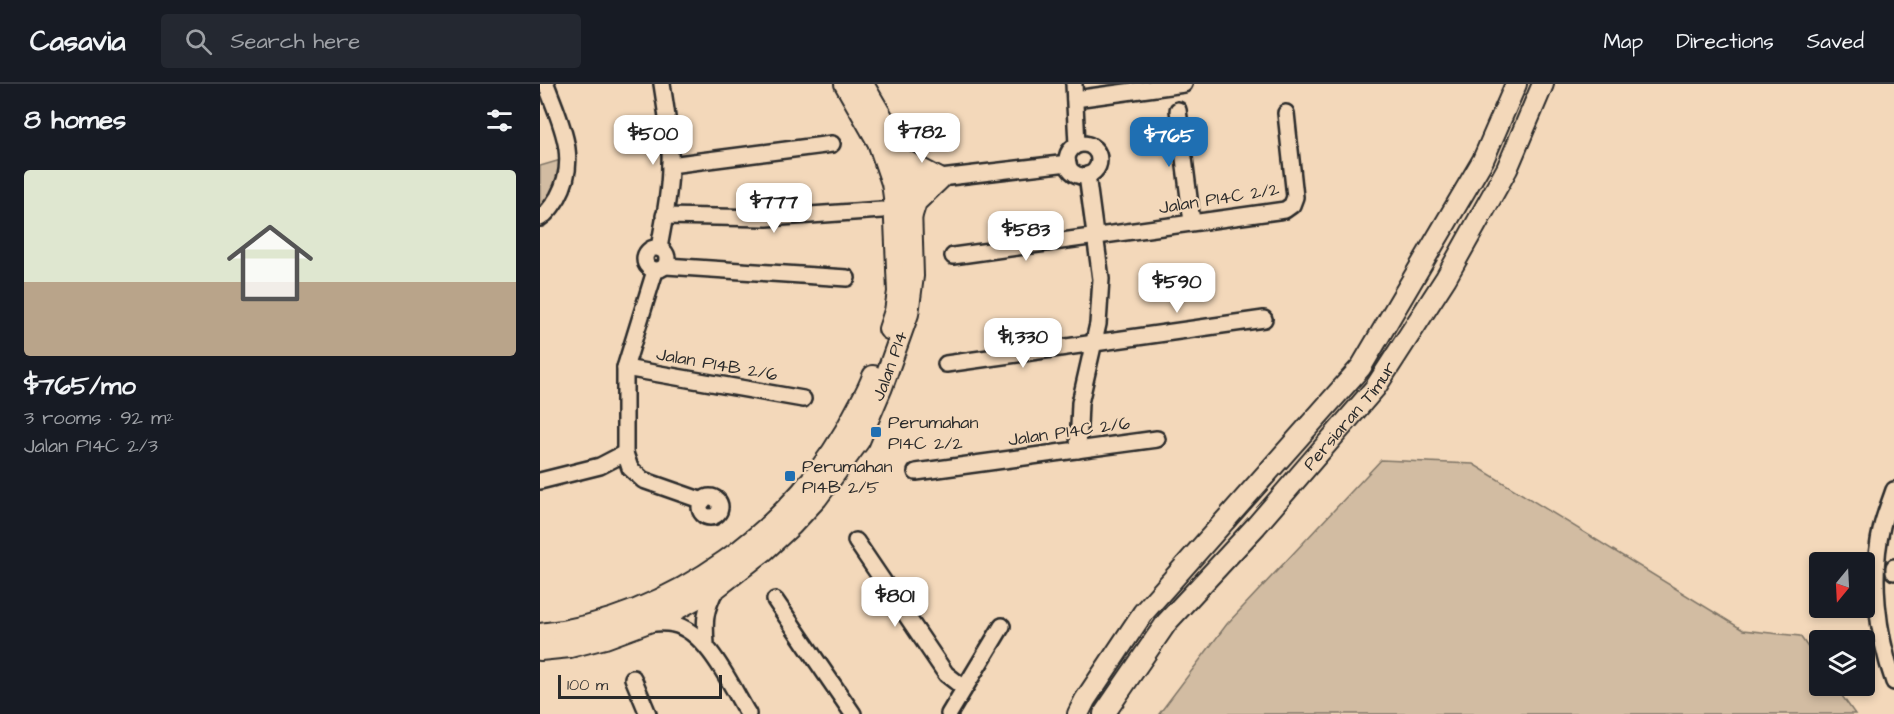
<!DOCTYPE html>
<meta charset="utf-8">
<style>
:root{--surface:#171b24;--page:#242831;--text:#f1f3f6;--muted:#9ea1a6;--line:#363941;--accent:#1f6fb2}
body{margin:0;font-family:"Architects Daughter",sans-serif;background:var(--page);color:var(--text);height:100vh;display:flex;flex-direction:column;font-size:22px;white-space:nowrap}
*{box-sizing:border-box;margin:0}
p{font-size:20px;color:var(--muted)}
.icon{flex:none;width:33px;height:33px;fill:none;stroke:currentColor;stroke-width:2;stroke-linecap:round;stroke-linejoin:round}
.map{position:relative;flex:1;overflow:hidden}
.details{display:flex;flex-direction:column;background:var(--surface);width:540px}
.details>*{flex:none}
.needle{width:39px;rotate:198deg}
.controls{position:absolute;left:1269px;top:468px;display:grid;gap:12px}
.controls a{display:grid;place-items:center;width:66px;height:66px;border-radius:6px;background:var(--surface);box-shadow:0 3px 9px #0003;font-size:30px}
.scale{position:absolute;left:18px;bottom:15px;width:164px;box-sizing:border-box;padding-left:6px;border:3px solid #2b2b2b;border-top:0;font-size:16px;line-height:21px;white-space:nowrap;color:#2b2b2b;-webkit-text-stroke:4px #f3d8ba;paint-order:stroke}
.price{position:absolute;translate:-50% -51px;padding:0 14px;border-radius:12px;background:#fff;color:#222;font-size:20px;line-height:39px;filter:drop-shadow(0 2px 3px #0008)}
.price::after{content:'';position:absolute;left:50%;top:36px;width:18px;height:14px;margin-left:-9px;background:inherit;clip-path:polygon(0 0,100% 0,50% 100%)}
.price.current{background:var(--accent);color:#fff}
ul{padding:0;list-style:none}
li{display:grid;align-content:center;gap:12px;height:318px;padding:0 24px}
li span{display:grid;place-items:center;height:186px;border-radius:6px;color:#555}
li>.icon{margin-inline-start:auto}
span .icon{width:108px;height:108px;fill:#fffc;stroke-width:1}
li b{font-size:26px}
h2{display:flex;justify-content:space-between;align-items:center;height:72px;padding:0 24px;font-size:26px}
header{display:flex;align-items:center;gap:36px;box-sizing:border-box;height:84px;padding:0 30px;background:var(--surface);border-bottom:2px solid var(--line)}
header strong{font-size:28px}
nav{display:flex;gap:33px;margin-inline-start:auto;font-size:21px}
.search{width:420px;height:54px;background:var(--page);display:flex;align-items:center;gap:15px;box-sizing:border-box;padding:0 21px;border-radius:6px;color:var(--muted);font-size:22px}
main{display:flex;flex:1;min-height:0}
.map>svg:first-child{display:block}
.green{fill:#d2bca2;stroke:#7e7466;stroke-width:1.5}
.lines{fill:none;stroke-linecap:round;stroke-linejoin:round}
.minor-casing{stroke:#2b2b2b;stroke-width:20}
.major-casing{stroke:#2b2b2b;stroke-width:24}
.minor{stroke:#f3d8ba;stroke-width:15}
.major{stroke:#f3d8ba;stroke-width:20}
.poi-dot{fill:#1f6fb2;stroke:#f3d8ba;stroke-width:2}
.labels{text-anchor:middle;stroke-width:4.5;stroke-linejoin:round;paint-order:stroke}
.street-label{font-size:18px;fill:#2b2b2b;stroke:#f3d8ba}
.poi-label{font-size:18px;fill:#2b2b2b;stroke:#f3d8ba;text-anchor:start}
</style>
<header>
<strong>Casavia</strong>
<div class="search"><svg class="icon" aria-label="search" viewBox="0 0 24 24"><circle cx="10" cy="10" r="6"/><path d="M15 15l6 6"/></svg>Search here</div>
<nav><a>Map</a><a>Directions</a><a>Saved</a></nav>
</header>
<main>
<section class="details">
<h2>8 homes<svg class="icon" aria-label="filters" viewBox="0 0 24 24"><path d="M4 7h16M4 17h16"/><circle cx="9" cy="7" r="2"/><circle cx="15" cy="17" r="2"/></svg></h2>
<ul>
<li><span style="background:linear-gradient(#dfe7d0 60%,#b9a48a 0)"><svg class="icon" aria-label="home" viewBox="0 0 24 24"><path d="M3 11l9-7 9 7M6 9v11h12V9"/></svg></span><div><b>$765/mo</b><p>3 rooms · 92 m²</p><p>Jalan P14C 2/3</p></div></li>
</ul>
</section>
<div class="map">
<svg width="1354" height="630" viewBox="0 0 1354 630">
<rect width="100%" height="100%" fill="#f3d8ba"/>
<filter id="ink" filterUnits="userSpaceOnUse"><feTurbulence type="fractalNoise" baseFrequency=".0167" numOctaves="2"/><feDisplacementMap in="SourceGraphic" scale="12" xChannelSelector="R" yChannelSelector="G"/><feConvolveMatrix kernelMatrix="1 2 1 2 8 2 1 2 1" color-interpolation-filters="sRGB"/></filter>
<g filter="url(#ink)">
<!-- green -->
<g class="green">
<path d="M24 75C22 94 13 111 0 126V82Z"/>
<path d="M841 376 933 380 1203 546 1260 552 1279 579 1280 602H1295L1315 630H619L687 540Z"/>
</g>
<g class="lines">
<!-- minor casing -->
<g class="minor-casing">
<g id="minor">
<path d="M534 0 537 61"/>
<path d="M535 15 644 0"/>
<path d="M638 26 652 138"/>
<circle cx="543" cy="76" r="16"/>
<path d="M130 81 292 60"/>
<path d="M358 99 528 79"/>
<path d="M124 132 227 134 342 126"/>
<path d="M0 134C8 129 13 121 18 113 40 74 20 38 6 0"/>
<circle cx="116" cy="175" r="11"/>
<path d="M119 164C124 136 130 108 130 80 131 54 126 26 122 0"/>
<path d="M413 172 745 126 752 121 755 113 746 29"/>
<path d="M126 182 307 194"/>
<path d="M115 187 85 284V369L90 384 103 396 163 417"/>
<path d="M406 280 724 235"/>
<path d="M85 284 263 315"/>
<path d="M538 366 540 319 558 240 561 195 547 91"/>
<path d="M376 388 617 355"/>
<path d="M0 397 60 382 85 369"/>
<path d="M1354 406C1350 418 1345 430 1342 442 1330 491 1337 550 1354 598"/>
<circle cx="170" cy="423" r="10"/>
<path d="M316 457 406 590 424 604"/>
<path d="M1354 483V488"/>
<path d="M235 516 313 630"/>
<path d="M110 539C117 539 126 538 133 540 167 547 191 602 208 630"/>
<path d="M166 560C164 534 165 527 176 504"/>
<path d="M93 594 108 630"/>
<path d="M409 630 462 542"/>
</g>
</g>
<!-- major casing -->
<g class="major-casing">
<g id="major">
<path d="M305 0 338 58 352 99 354 113 358 208 355 227 349 245"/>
<path d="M362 75 400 95 376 118 371 134"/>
<path d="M0 550C131 536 259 443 317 325 323 314 329 304 333 292"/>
<path id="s1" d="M0 566 30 563 65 554 122 533 176 504 225 466 251 442 277 414 319 357 342 303 368 230 373 192 371 123 368 98 355 55 323 0"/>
<path d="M538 630 545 616 603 529 821 283 943 76 976 0"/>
<path id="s2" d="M564 630 627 538 716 442 835 304 906 194 967 85 1003 0"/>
</g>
</g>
<!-- minor -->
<use href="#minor" class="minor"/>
<!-- major -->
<use href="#major" class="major"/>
</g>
</g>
<!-- markers -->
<g class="poi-dot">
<rect x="330" y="342" width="12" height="12" rx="3"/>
<rect x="244" y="386" width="12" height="12" rx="3"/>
</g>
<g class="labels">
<!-- street labels -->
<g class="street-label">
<text transform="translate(679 114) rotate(-9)" y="6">Jalan P14C 2/2</text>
<text transform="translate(177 280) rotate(10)" y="6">Jalan P14B 2/6</text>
<text dy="6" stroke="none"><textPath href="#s1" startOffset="476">Jalan P14</textPath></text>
<text dy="6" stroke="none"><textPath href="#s2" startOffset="387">Persiaran Timur</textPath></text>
<text transform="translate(529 347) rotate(-8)" y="6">Jalan P14C 2/6</text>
</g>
<!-- poi labels -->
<g class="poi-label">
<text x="348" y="344">Perumahan<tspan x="348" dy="21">P14C 2/2</tspan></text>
<text x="262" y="388">Perumahan<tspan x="262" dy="21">P14B 2/5</tspan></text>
</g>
</g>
</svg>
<div class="controls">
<a><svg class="needle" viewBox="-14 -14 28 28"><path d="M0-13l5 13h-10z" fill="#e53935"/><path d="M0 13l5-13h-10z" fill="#9ea1a6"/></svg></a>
<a><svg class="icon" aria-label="layers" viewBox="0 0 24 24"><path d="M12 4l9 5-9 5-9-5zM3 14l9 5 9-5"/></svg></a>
</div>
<div class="scale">100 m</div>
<b class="price" style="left:382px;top:80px">$782</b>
<b class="price" style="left:113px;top:82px">$500</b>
<b class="price current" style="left:629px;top:84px">$765</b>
<b class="price" style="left:234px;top:150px">$777</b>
<b class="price" style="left:486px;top:178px">$583</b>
<b class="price" style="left:637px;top:230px">$590</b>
<b class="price" style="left:483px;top:285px">$1,330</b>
<b class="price" style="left:355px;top:544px">$801</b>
</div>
</main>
